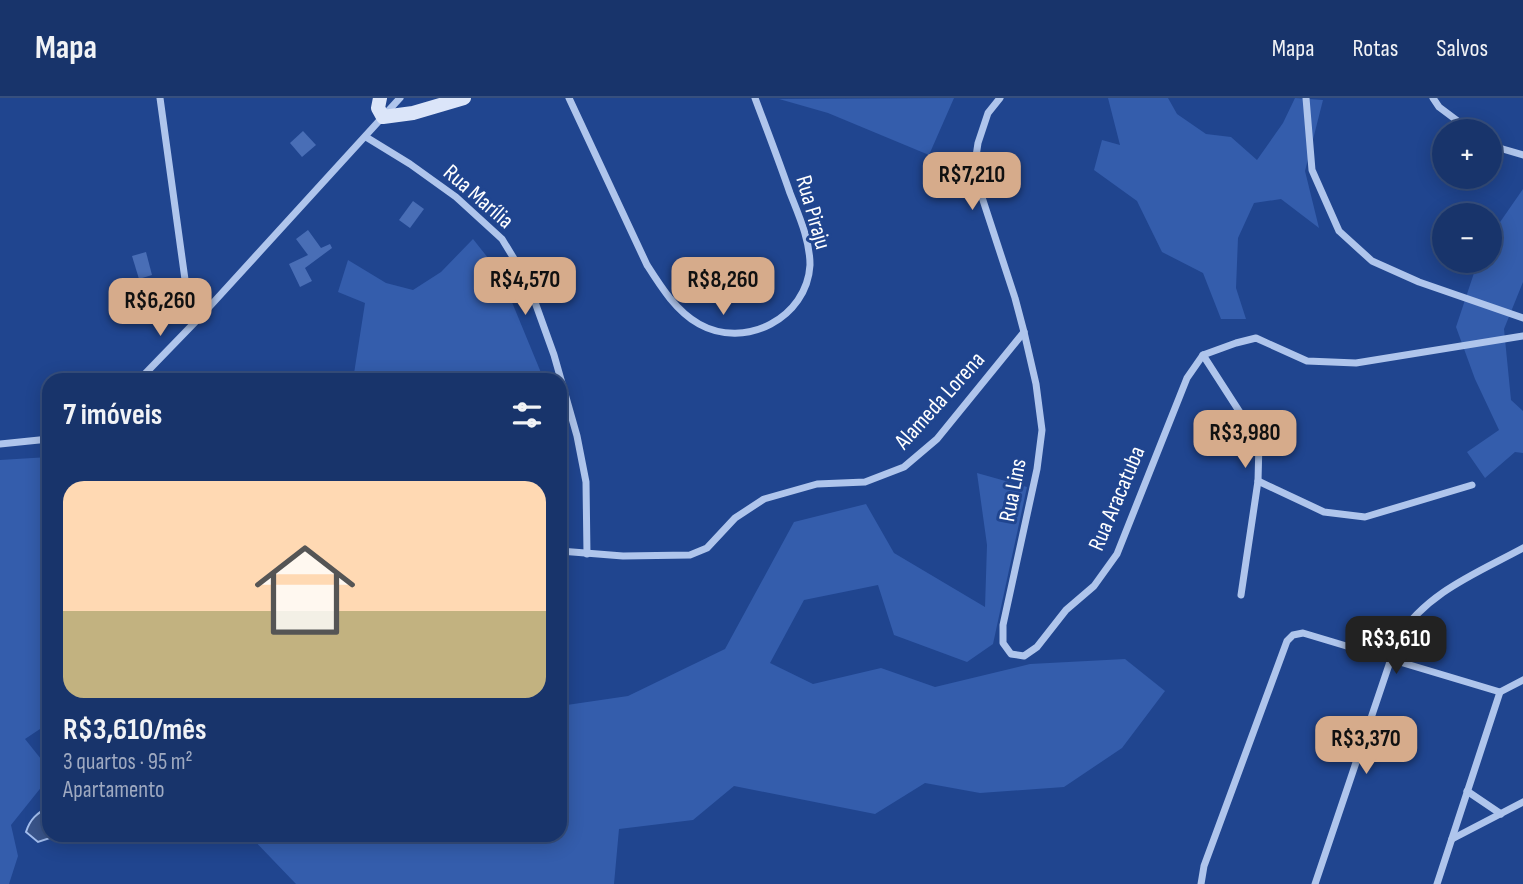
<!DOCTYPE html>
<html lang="pt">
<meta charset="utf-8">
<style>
:root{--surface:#18346b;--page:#213c71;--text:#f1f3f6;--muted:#9faac1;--line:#364f7e;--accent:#d6ab8b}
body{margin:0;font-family:"Sofia Sans Condensed",sans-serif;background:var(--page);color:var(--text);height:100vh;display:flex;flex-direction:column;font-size:26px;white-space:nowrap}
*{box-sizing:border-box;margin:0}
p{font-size:23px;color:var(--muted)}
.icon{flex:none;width:38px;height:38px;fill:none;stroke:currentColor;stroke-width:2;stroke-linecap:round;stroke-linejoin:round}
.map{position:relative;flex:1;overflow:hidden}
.details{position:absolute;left:42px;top:275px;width:525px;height:469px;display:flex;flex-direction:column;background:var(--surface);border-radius:21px;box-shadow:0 4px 18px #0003,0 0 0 2px var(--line)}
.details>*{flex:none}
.tools{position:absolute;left:1432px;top:21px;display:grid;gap:14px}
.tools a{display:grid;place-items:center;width:70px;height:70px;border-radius:50%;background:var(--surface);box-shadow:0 4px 18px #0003,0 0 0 2px var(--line);font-size:35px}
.price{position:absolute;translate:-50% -60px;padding:0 16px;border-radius:14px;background:var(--accent);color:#111;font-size:23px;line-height:46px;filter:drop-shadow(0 2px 4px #0008)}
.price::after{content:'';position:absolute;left:50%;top:42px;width:21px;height:16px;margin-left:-10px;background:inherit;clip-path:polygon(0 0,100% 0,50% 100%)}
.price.current{background:#222;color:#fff}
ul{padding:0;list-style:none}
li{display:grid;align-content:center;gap:14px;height:371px;padding:0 21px}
li span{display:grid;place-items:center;height:217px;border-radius:21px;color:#555}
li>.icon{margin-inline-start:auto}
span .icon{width:126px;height:126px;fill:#fffc;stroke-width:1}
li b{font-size:30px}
h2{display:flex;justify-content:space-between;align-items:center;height:84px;padding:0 21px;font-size:30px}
header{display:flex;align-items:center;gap:42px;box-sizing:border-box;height:98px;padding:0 35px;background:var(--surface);border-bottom:2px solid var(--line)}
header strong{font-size:33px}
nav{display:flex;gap:38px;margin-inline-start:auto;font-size:24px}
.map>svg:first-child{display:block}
.green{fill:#345dac}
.water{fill:#3a558b;stroke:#a3beee;stroke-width:2}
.building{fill:#496eb6}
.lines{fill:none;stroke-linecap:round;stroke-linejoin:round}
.street{stroke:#afc5ec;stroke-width:7}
.secondary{stroke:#dbe5f9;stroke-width:14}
.labels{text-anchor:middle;stroke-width:6;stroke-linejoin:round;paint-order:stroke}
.street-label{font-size:23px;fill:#fff;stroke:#20458f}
</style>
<header>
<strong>Mapa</strong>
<nav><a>Mapa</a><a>Rotas</a><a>Salvos</a></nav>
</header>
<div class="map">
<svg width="1523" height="786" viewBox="0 0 1523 786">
<rect width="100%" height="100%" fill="#20458f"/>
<!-- green -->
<g class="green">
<path d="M954 0 929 57 828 15 779 1Z"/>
<path d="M1108 0H1168L1177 16 1206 36 1231 39 1257 62 1283 25 1295 0 1323 2 1305 73 1319 130 1281 101 1254 105 1238 140 1236 190 1246 221H1221L1203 175 1162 154 1137 103 1094 72 1102 42 1120 47Z"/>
<path d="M1523 91V184L1504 231 1511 302 1523 313V355L1515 354 1485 380 1467 354 1499 332 1475 281 1456 229 1478 163H1489V140Z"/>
<path d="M473 141 500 175 544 282H430C422 278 368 282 353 282L365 205 338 194 348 162 386 185 413 192 441 174Z"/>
<path d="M49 359V625L25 641 41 661 43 687 11 727 18 758 9 786H0V362Z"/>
<path d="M977 375 1027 389 993 546 967 564 894 537 878 487 804 502 770 565 813 586 881 570 935 589 1030 566 1125 561 1165 593 1122 650 1064 689 980 695 925 685 875 716 734 688 693 722 619 731 614 786H296L249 737H560V608L628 598 725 551 794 424 866 406 894 455 985 509 987 447Z"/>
</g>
<!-- water -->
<path class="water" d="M49 709V737H59L38 744 26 734C30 721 37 715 49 709Z"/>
<!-- building -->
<g class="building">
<path d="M303 33 316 47 302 59 290 45Z"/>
<path d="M413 103 424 111 410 130 399 122Z"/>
<path d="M308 132 321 150 330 146 332 150 305 170 312 183 300 189 289 166 308 157 296 141Z"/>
<path d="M146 154 152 177 139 181 132 158Z"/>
</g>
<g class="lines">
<!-- street -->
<g class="street">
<path d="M160 0 187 196 201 218"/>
<path d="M569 0 647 167C661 189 676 213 699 226 745 252 807 220 810 167 810 142 799 118 790 95 779 63 767 32 755 0"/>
<path d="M1000 0 988 15 978 45 975 65 978 87 1015 200 1024 234 1036 286 1042 332 1037 371 1003 527V545L1011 556 1024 558 1037 549 1066 512 1094 488 1117 456 1187 280 1203 257 1236 245 1256 240 1307 263 1356 265 1523 238"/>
<path d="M1306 0 1312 72 1339 133 1372 163 1419 184 1523 220"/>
<path d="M1433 0 1439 9 1471 33"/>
<path d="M366 39 410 66 456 99 502 141 527 182 554 257 577 338 586 384 587 456"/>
<path d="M1489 47 1523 57"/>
<path d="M1203 257 1259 344 1258 383 1241 497"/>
<path d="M139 282 201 218 400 0"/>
<path d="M0 346 49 341"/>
<path d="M1258 383 1324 414 1365 419 1472 387"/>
<path d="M560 453 623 458 690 457 707 450 735 420 764 401 817 386 865 384 904 369 937 341 1024 234"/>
<path d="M1467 693 1501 716"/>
<path d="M1452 741 1523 704"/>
<path d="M1201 786 1204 768 1287 543 1293 537 1303 535 1500 594"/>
<path d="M1315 786 1398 540C1427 494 1477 475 1523 450"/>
<path d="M1437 786 1500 594 1523 582"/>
</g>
<!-- secondary -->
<path class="secondary" d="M380 0 378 10 383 19 413 15 464 0"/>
</g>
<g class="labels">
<!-- street labels -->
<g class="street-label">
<text transform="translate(479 98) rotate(41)" y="8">Rua Marília</text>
<text transform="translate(814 114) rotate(74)" y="8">Rua Piraju</text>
<text transform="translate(939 302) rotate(-48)" y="8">Alameda Lorena</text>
<text transform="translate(1012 392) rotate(-79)" y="8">Rua Lins</text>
<text transform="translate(1116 400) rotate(-67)" y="8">Rua Aracatuba</text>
</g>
</g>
</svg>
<div class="tools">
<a>+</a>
<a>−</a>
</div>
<b class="price" style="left:972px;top:114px">R$7,210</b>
<b class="price" style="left:525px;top:219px">R$4,570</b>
<b class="price" style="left:723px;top:219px">R$8,260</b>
<b class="price" style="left:160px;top:240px">R$6,260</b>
<b class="price" style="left:1245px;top:372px">R$3,980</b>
<b class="price current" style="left:1396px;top:578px">R$3,610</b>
<b class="price" style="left:1366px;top:678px">R$3,370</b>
<section class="details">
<h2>7 imóveis<svg class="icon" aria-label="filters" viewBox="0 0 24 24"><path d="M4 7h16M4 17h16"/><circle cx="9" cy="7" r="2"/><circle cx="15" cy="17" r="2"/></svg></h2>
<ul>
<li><span style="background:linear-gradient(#ffd9b3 60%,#c2b280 0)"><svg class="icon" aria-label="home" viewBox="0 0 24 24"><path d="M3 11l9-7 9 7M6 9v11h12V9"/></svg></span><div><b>R$3,610/mês</b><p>3 quartos · 95 m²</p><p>Apartamento</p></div></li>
</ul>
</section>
</div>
